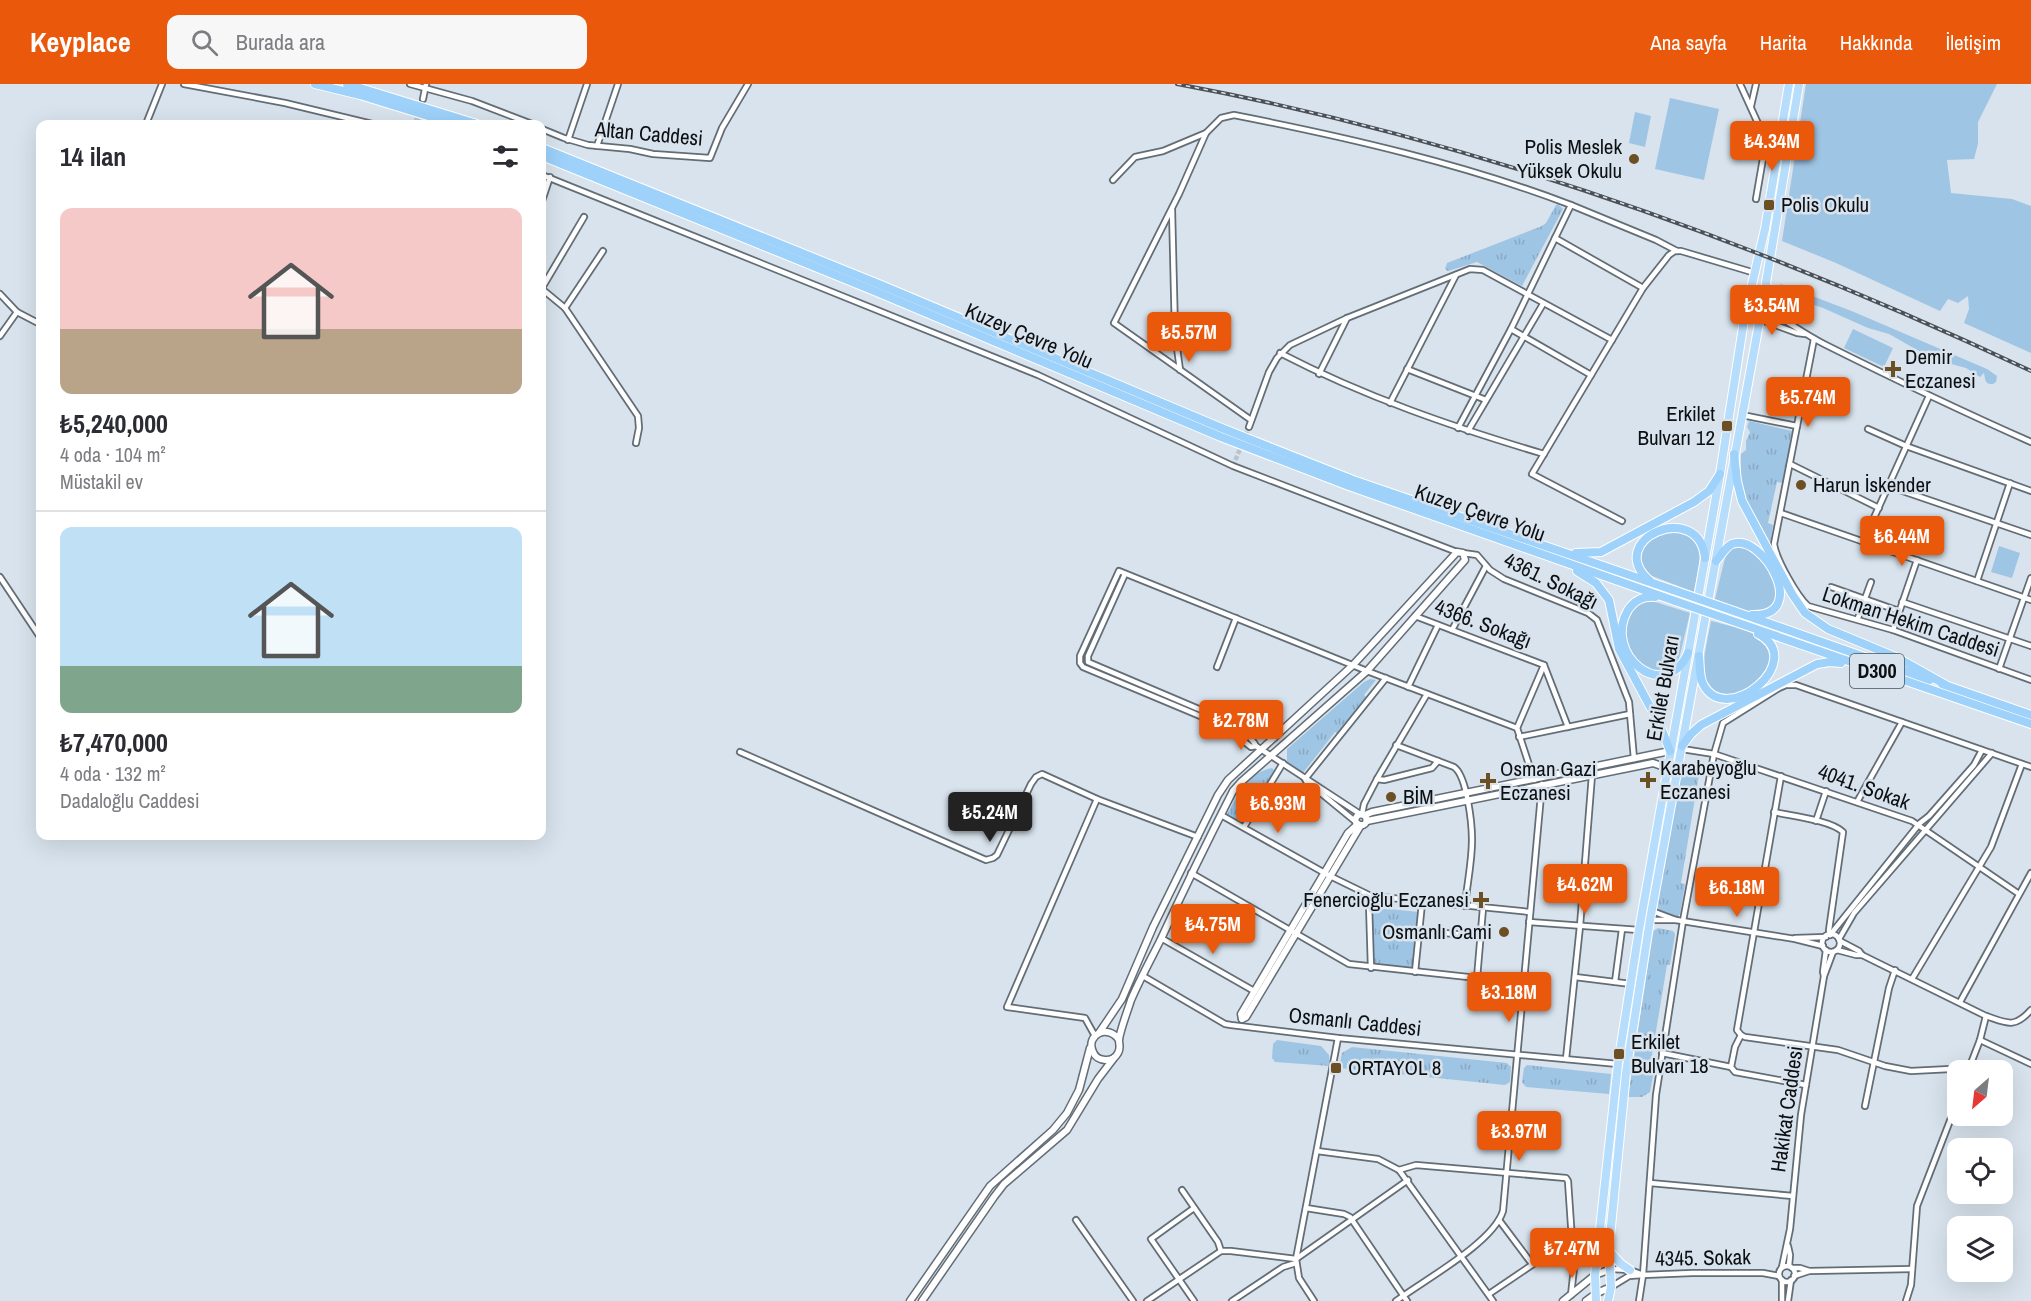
<!DOCTYPE html>
<html lang="tr">
<meta charset="utf-8">
<style>
:root{--surface:#fff;--page:#f7f7f7;--text:#2b2b33;--muted:#7c7c81;--line:#e1e1e2;--accent:#ea580c}
body{margin:0;font-family:"Archivo Narrow",sans-serif;background:var(--page);color:var(--text);height:100vh;display:flex;flex-direction:column;font-size:22px;white-space:nowrap}
*{box-sizing:border-box;margin:0}
p{font-size:20px;color:var(--muted)}
.icon{flex:none;width:33px;height:33px;fill:none;stroke:currentColor;stroke-width:2;stroke-linecap:round;stroke-linejoin:round}
.map{position:relative;flex:1;overflow:hidden}
.panel{position:absolute;left:36px;top:36px;width:510px;height:720px;display:flex;flex-direction:column;background:var(--surface);border-radius:12px;box-shadow:0 6px 24px #0002}
.panel>*{flex:none}
.needle{width:39px;rotate:208deg}
.tools{position:absolute;left:1947px;top:976px;display:grid;gap:12px}
.tools a{display:grid;place-items:center;width:66px;height:66px;border-radius:12px;background:var(--surface);box-shadow:0 6px 24px #0002;font-size:30px}
.price{position:absolute;translate:-50% -51px;padding:0 14px;border-radius:6px;background:var(--accent);color:#fff;font-size:20px;line-height:39px;filter:drop-shadow(0 2px 3px #0008)}
.price::after{content:'';position:absolute;left:50%;top:36px;width:18px;height:14px;margin-left:-9px;background:inherit;clip-path:polygon(0 0,100% 0,50% 100%)}
.price.active{background:#222;color:#fff}
ul{padding:0;list-style:none}
li{display:grid;align-content:center;gap:12px;height:318px;padding:0 24px}
li+li{border-top:2px solid var(--line)}
li span{display:grid;place-items:center;height:186px;border-radius:12px;color:#555}
li>.icon{margin-inline-start:auto}
span .icon{width:108px;height:108px;fill:#fffc;stroke-width:1}
li b{font-size:26px}
h2{display:flex;justify-content:space-between;align-items:center;height:72px;padding:0 24px;font-size:26px}
header{display:flex;align-items:center;gap:36px;box-sizing:border-box;height:84px;padding:0 30px;background:var(--accent);color:#fff}
header strong{font-size:28px}
nav{display:flex;gap:33px;margin-inline-start:auto;font-size:21px}
.search{width:420px;height:54px;background:var(--page);display:flex;align-items:center;gap:15px;box-sizing:border-box;padding:0 21px;border-radius:12px;color:var(--muted);font-size:22px}
.map>svg:first-child{display:block}
.green{fill:#9fc5e4}
.park{fill:url(#park-tufts)}
.lines{fill:none;stroke-linecap:round;stroke-linejoin:round}
.minor-tunnel{stroke:#bac3cc;stroke-width:4.5;stroke-dasharray:4.5 2;stroke-linecap:butt}
.tertiary-tunnel{stroke:#bac3cc;stroke-width:6;stroke-dasharray:6 3;stroke-linecap:butt}
.minor-casing{stroke:#636d76;stroke-width:8}
.tertiary-casing{stroke:#636d76;stroke-width:9}
.primary-casing{stroke:#fff;stroke-width:10}
.trunk-casing{stroke:#fff;stroke-width:10}
.minor{stroke:#fff;stroke-width:4.5}
.tertiary{stroke:#fff;stroke-width:6}
.primary{stroke:#b6ddfb;stroke-width:8}
.trunk{stroke:#9ed2fa;stroke-width:8}
.rail-casing{stroke:#4b5056;stroke-width:4}
.rail{stroke:#d8e3ed;stroke-width:1.5;stroke-dasharray:4.5;stroke-linecap:butt}
.trunk-bridge-casing{stroke:#fff;stroke-width:10;stroke-linecap:butt}
.trunk-bridge{stroke:#9ed2fa;stroke-width:8}
.poi-dot{fill:#6c5023;stroke:#d8e3ed;stroke-width:2}
.labels{text-anchor:middle;stroke-width:5;stroke-linejoin:round;paint-order:stroke}
.shield{fill:#d8e3ed;stroke:#4a4f54;stroke-width:1.5}
.shield-label{font-size:20px;font-weight:bold;fill:#0d1013}
.street-label{font-size:21px;fill:#0d1013;stroke:#d8e3ed}
.poi-label{font-size:21px;fill:#0d1013;stroke:#d8e3ed;text-anchor:start}
</style>
<header>
<strong>Keyplace</strong>
<div class="search"><svg class="icon" aria-label="search" viewBox="0 0 24 24"><circle cx="10" cy="10" r="6"/><path d="M15 15l6 6"/></svg>Burada ara</div>
<nav><a>Ana sayfa</a><a>Harita</a><a>Hakkında</a><a>İletişim</a></nav>
</header>
<div class="map">
<svg width="2031" height="1217" viewBox="0 0 2031 1217">
<defs>
<pattern id="park-tufts" width="24" height="20" patternUnits="userSpaceOnUse" patternTransform="scale(1.5)"><rect width="24" height="20" fill="#9fc5e4"/><path d="M3 7l-1-3M5 7V3M7 7l1-3M15 17l-1-3M17 17v-4M19 17l1-3" fill="none" stroke="#88a8c3"/></pattern>
</defs>
<rect width="100%" height="100%" fill="#d8e3ed"/>
<!-- green -->
<g class="green">
<path d="M1806 0H1997L1978 38V60L1974 75 1947 76 1951 109 2012 115 2031 122V269L1964 239 1969 225 1968 212 1958 219 1948 215 1940 227 1836 179 1782 157Z"/>
<path d="M1670 14 1719 25 1704 96 1655 85Z"/>
<path d="M1635 28 1651 32 1645 63 1629 59Z"/>
<path d="M1781 200 1854 228 1987 285 1997 292 1996 298 1993 300C1985 301 1985 295 1984 289L1980 293 1966 284 1933 275 1889 250 1868 244 1823 224 1794 214 1792 212 1793 207 1785 213H1779L1775 208V204Z"/>
<path d="M1853 245 1893 264 1884 283 1844 264Z"/>
<path d="M1672 447C1676 448 1682 448 1686 449 1708 458 1697 490 1694 508L1647 490 1642 485 1639 471 1650 454Z"/>
<path d="M1748 462C1766 480 1777 490 1777 517L1762 529 1746 527 1715 515 1726 470 1732 464Z"/>
<path d="M1999 462 2020 469 2012 494 1991 488Z"/>
<path d="M1649 516 1690 529 1678 579 1660 590C1653 587 1643 585 1638 580 1618 561 1620 524 1649 516Z"/>
<path d="M1711 537C1726 541 1758 547 1767 559 1790 592 1722 634 1705 596 1700 585 1709 550 1711 537Z"/>
</g>
<!-- park -->
<g class="park">
<path d="M1558 120 1563 125 1522 202 1477 178 1448 187 1445 185 1447 179 1542 142 1546 139 1556 121Z"/>
<path d="M1749 337 1792 347 1783 399 1777 398 1768 439 1773 441 1770 461 1741 407V370L1746 366V357L1750 348 1747 343Z"/>
<path d="M1370 595 1376 596 1364 611 1367 614 1338 650 1335 648 1303 689 1287 678V665L1364 598Z"/>
<path d="M1684 682 1700 684 1681 799 1685 800 1680 830 1676 834 1662 831 1657 822 1682 685Z"/>
<path d="M1272 684 1274 686 1265 703 1261 702 1243 734 1246 736 1242 744 1226 732C1237 713 1248 688 1272 684Z"/>
<path d="M1370 823 1419 828 1412 889 1377 885 1373 875Z"/>
<path d="M1658 844 1673 847 1675 850 1670 881H1667L1650 983 1655 981 1650 1008 1642 1013H1628L1653 847Z"/>
<path d="M1277 956 1321 962 1329 971 1330 982 1275 978 1272 974 1273 960Z"/>
<path d="M1352 963 1507 979 1511 983 1510 998 1505 1001 1339 984 1342 969Z"/>
<path d="M1527 981 1611 990 1609 1010 1526 1003 1522 998 1524 984Z"/>
</g>
<g class="lines">
<!-- minor-tunnel -->
<path class="minor-tunnel" d="M1233 382 1249 343"/>
<!-- tertiary-tunnel -->
<path class="tertiary-tunnel" d="M416 40 423 15"/>
<!-- minor casing -->
<g class="minor-casing">
<g id="minor">
<path d="M184 0 285 19 372 40"/>
<path d="M410 0 472 17 532 40"/>
<path d="M1740 0 1766 57 1756 115"/>
<path d="M423 15 426 0"/>
<path d="M1751 22 1756 0"/>
<path d="M146 40 162 0"/>
<path d="M542 45 564 54 588 61 630 65 653 70 710 74 722 44 748 0"/>
<path d="M568 56 587 0"/>
<path d="M597 62 618 0"/>
<path d="M542 91 1038 291 1233 382 1457 468"/>
<path d="M1113 96 1135 73 1163 67 1206 49"/>
<path d="M542 117 550 93"/>
<path d="M1172 125 1175 249 1180 286"/>
<path d="M1555 154 1643 204"/>
<path d="M603 167 565 224 638 332 639 344 636 359"/>
<path d="M542 204 584 133"/>
<path d="M542 205 565 224"/>
<path d="M0 210 17 228 40 240"/>
<path d="M1748 217C1775 227 1798 247 1824 260 1892 294 1961 327 2031 358"/>
<path d="M1745 230 1797 249 1805 250"/>
<path d="M1511 245 1591 291"/>
<path d="M0 252 17 228"/>
<path d="M1814 255 1774 460C1776 475 1797 512 1808 522L1893 546 2031 596"/>
<path d="M1280 269C1365 313 1453 343 1544 370"/>
<path d="M1407 285 1486 316"/>
<path d="M1319 290 1347 234"/>
<path d="M1390 319 1456 191"/>
<path d="M1742 331 1797 342"/>
<path d="M1251 336 1114 239 1179 110 1206 49 1221 34 1234 31C1346 53 1464 80 1571 121"/>
<path d="M1249 343 1269 288 1277 274 1290 261 1347 234 1470 185 1483 186 1612 256"/>
<path d="M1458 344 1511 245 1571 121 1656 156 1677 167"/>
<path d="M1868 345 1906 362 2031 407"/>
<path d="M1468 347 1543 220"/>
<path d="M1790 380 1879 424"/>
<path d="M1888 402 2031 451"/>
<path d="M1781 429 2031 516"/>
<path d="M1622 437 1532 390 1643 204 1669 171 1675 167H1681L1755 189"/>
<path d="M1863 458 1929 312"/>
<path d="M1463 469 1477 471 1490 486 1504 495 1588 529 1597 536 1629 618 1634 675"/>
<path d="M1125 490 1088 572V578L1227 637C1238 643 1251 652 1256 662"/>
<path d="M0 493 40 553"/>
<path d="M1977 497 2010 399"/>
<path d="M1831 503 1899 527"/>
<path d="M1902 518 2031 562"/>
<path d="M1415 532 1544 581 1568 643"/>
<path d="M1858 534 1871 498"/>
<path d="M1452 546 1486 482"/>
<path d="M1893 546 1917 476"/>
<path d="M1217 583 1236 534"/>
<path d="M1999 585 2031 494"/>
<path d="M1408 603 1438 541"/>
<path d="M1519 653 1630 630"/>
<path d="M1396 661 1454 683C1467 692 1472 740 1472 756 1472 778 1467 800 1465 822"/>
<path d="M1682 665 1714 670 1912 737 2019 810"/>
<path d="M740 668 986 776 993 774 997 771 1031 700 1036 693 1042 690 1097 715 1198 753"/>
<path d="M1781 692 1737 946 1741 951 1745 953 1838 966 1885 982 1911 987 1970 984"/>
<path d="M1305 695 1386 594"/>
<path d="M1377 695 1384 696 1432 684 1438 677"/>
<path d="M1534 696 1517 644 1544 581"/>
<path d="M1306 697 1356 738"/>
<path d="M1857 718 1902 638"/>
<path d="M1774 728C1791 732 1831 736 1843 748L1829 846 1830 851"/>
<path d="M1360 730 1256 662 1251 663 1224 642 1083 583 1080 579V572L1119 487 1367 587 1517 644"/>
<path d="M1362 730 1364 720 1377 695 1427 610"/>
<path d="M1221 731 1330 792 1371 812 1530 828"/>
<path d="M1816 737 1826 707"/>
<path d="M1244 743 1283 679"/>
<path d="M1191 789 1349 880 1523 899"/>
<path d="M1652 827 1676 836"/>
<path d="M1650 836H1676L1795 855 1823 862"/>
<path d="M1529 838 1639 846"/>
<path d="M1420 847 1480 852"/>
<circle cx="1831" cy="859" r="9"/>
<path d="M1830 851 1920 739 1929 732 1974 681 1982 666"/>
<path d="M1161 854 1254 907"/>
<path d="M1795 854 1826 853"/>
<path d="M1839 855 1854 829 1992 669"/>
<path d="M1840 857 1859 867 1862 871 1986 932C2007 939 2014 945 2031 926"/>
<path d="M1837 866 1856 871H1862"/>
<path d="M1371 884 1369 820 1371 812"/>
<path d="M1415 888 1422 819"/>
<path d="M1143 892 1225 940 1231 941 1338 954 1618 980"/>
<path d="M1824 892 1833 868"/>
<path d="M1575 893 1631 900"/>
<path d="M1477 894 1483 824"/>
<path d="M1912 895 1991 763 2022 680"/>
<path d="M1615 898 1622 845"/>
<path d="M1960 918 2031 789"/>
<path d="M1741 951 1735 963 1731 983 1735 988 1806 1001"/>
<path d="M1095 952 1085 934 1007 923 1097 715"/>
<path d="M1980 956 2031 980"/>
<path d="M1662 969 1731 983"/>
<path d="M1566 975 1580 842 1592 691"/>
<path d="M1968 987 1980 956 1986 932"/>
<path d="M1865 1022 1889 904 1895 886"/>
<path d="M1317 1067 1378 1075 1399 1086 1493 1217"/>
<path d="M1399 1086 1416 1081 1566 1094 1568 1097 1572 1156"/>
<path d="M1650 1099 1793 1112"/>
<path d="M1182 1106 1218 1158 1221 1167"/>
<path d="M1306 1124 1344 1130 1350 1133 1407 1217"/>
<path d="M1076 1136 1133 1217"/>
<path d="M1499 1136 1532 1180"/>
<path d="M1788 1162 1790 1171 1789 1182"/>
<circle cx="1787" cy="1190" r="8"/>
<path d="M1782 1183 1790 1145 1801 1031 1824 892 1823 888 1826 866"/>
<path d="M1792 1184H1800L1809 1187 1794 1192"/>
<path d="M1611 1185 1630 1186 1641 1190"/>
<path d="M1809 1187 1912 1185"/>
<path d="M1782 1196V1217"/>
<path d="M1611 1203 1629 1192 1643 1191 1692 1189H1763L1779 1192"/>
<path d="M1489 1210 1560 1162 1572 1156 1576 1166 1571 1211"/>
<path d="M1147 1217 1221 1167H1231L1296 1175 1408 1096"/>
<path d="M1194 1217 1151 1155 1194 1124"/>
<path d="M1232 1217 1283 1183 1296 1179"/>
<path d="M1314 1217 1299 1194 1296 1175 1338 954"/>
<path d="M1396 1217C1424 1196 1493 1159 1503 1127L1542 700"/>
<path d="M1639 1217 1643 1191 1656 1011 1683 837 1714 670 1723 639 1779 604 1786 601H1796L2031 683"/>
<path d="M1788 1217 1791 1196"/>
<path d="M1906 1217 1911 1201 1917 1122 1958 1016"/>
</g>
</g>
<!-- tertiary casing -->
<g class="tertiary-casing">
<g id="tertiary">
<circle cx="1361" cy="736" r="5.5"/>
<path d="M1365 731 1372 728 1670 667"/>
<path d="M1367 737 1653 679 1667 684"/>
<path d="M1242 935 1241 930 1348 749 1358 740"/>
<path d="M1242 935 1246 933 1361 741"/>
<path d="M1099 949 1122 915 1153 843 1218 711 1228 696 1353 581 1457 468 1463 469 1465 476 1367 587 1241 698 1233 707C1208 756 1184 805 1161 855 1151 875 1140 895 1131 916 1128 926 1120 946 1119 956 1119 961 1121 964 1118 969 1113 979 1097 978 1093 968 1085 951 1108 939 1119 956"/>
<path d="M910 1217 990 1102 1053 1046 1067 1029 1079 1006 1090 964"/>
<path d="M922 1217 994 1113 1004 1100 1067 1046 1098 995 1114 974"/>
<path d="M1563 1217 1595 1191 1611 1185"/>
<path d="M1586 1217 1597 1209 1611 1203"/>
</g>
</g>
<!-- primary casing -->
<g class="primary-casing">
<g id="primary">
<path d="M1766 199 1775 225 1782 235"/>
<path d="M1610 1168 1621 1180 1630 1186"/>
<path d="M1596 1217 1595 1191 1618 980 1639 846 1720 390 1745 230 1765 145 1789 0"/>
<path d="M1608 1217 1611 1203 1609 1163 1626 989 1650 836 1762 223 1799 0"/>
</g>
</g>
<!-- trunk casing -->
<g class="trunk-casing">
<g id="trunk">
<path d="M315 0 360 11 454 40"/>
<path d="M347 0 477 40"/>
<path d="M542 64 881 201 1224 345 1353 396 1673 506"/>
<path d="M542 72 877 208 1221 353 1349 402 1675 517"/>
<path d="M1734 370 1737 397 1742 417 1792 510 1805 529 1828 545 1898 574 1946 601"/>
<path d="M1576 469 1601 468 1694 418 1709 407 1720 390"/>
<path d="M1716 477C1721 472 1725 463 1732 460 1763 448 1811 533 1752 531"/>
<path d="M1577 487 1596 499 1609 516 1619 565 1660 641 1670 667"/>
<path d="M1650 497C1602 456 1699 414 1705 474"/>
<path d="M1655 513C1643 512 1635 516 1628 526 1602 569 1664 622 1688 569"/>
<path d="M1728 525 1930 596"/>
<path d="M1724 534 2031 640"/>
<path d="M1699 572C1700 580 1699 592 1703 600 1726 645 1809 576 1758 550"/>
<path d="M1942 600 2031 631"/>
<path d="M1682 662 1691 650 1701 641 1817 580 1830 578 1841 579"/>
</g>
</g>
<!-- minor -->
<use href="#minor" class="minor"/>
<!-- tertiary -->
<use href="#tertiary" class="tertiary"/>
<!-- primary -->
<use href="#primary" class="primary"/>
<!-- trunk -->
<use href="#trunk" class="trunk"/>
<!-- rail casing -->
<g class="rail-casing">
<path id="rail" d="M1177 0C1473 55 1759 159 2031 287"/>
</g>
<!-- rail -->
<use href="#rail" class="rail"/>
<!-- trunk-bridge casing -->
<g class="trunk-bridge-casing">
<g id="trunk-bridge">
<path d="M1673 506 1728 525"/>
<path d="M1675 517 1724 534"/>
</g>
</g>
<!-- trunk-bridge -->
<use href="#trunk-bridge" class="trunk-bridge"/>
</g>
<!-- markers -->
<g class="poi-dot">
<circle cx="1634" cy="75" r="6"/>
<rect x="1763" y="115" width="12" height="12" rx="3"/>
<path d="M1890 276h6v6h6v6h-6v6h-6v-6h-6v-6h6z"/>
<rect x="1721" y="336" width="12" height="12" rx="3"/>
<circle cx="1801" cy="401" r="6"/>
<path d="M1645 687h6v6h6v6h-6v6h-6v-6h-6v-6h6z"/>
<path d="M1485 688h6v6h6v6h-6v6h-6v-6h-6v-6h6z"/>
<circle cx="1391" cy="713" r="6"/>
<path d="M1478 807h6v6h6v6h-6v6h-6v-6h-6v-6h6z"/>
<circle cx="1504" cy="848" r="6"/>
<rect x="1613" y="964" width="12" height="12" rx="3"/>
<rect x="1330" y="978" width="12" height="12" rx="3"/>
</g>
<g class="labels">
<!-- shield labels -->
<rect class="shield" x="1850" y="570" width="54" height="34" rx="4.5"/>
<g class="shield-label">
<text x="1877" y="594">D300</text>
</g>
<!-- street labels -->
<g class="street-label">
<text transform="translate(649 50) rotate(5)" y="7">Altan Caddesi</text>
<text transform="translate(1029 252) rotate(23)" y="7">Kuzey Çevre Yolu</text>
<text transform="translate(1480 429) rotate(19)" y="7">Kuzey Çevre Yolu</text>
<text transform="translate(1551 497) rotate(26)" y="7">4361. Sokağı</text>
<text transform="translate(1911 538) rotate(18)" y="7">Lokman Hekim Caddesi</text>
<text transform="translate(1483 540) rotate(21)" y="7">4366. Sokağı</text>
<text transform="translate(1663 604) rotate(-80)" y="7">Erkilet Bulvarı</text>
<text transform="translate(1864 703) rotate(20)" y="7">4041. Sokak</text>
<text transform="translate(1355 938) rotate(6)" y="7">Osmanlı Caddesi</text>
<text transform="translate(1787 1025) rotate(-82)" y="7">Hakikat Caddesi</text>
<text transform="translate(1703 1174) rotate(-1)" y="7">4345. Sokak</text>
</g>
<!-- poi labels -->
<g class="poi-label">
<text x="1622" y="70" text-anchor="end">Polis Meslek<tspan x="1622" dy="24">Yüksek Okulu</tspan></text>
<text x="1781" y="128">Polis Okulu</text>
<text x="1905" y="280">Demir<tspan x="1905" dy="24">Eczanesi</tspan></text>
<text x="1715" y="337" text-anchor="end">Erkilet<tspan x="1715" dy="24">Bulvarı 12</tspan></text>
<text x="1813" y="408">Harun İskender</text>
<text x="1660" y="691">Karabeyoğlu<tspan x="1660" dy="24">Eczanesi</tspan></text>
<text x="1500" y="692">Osman Gazi<tspan x="1500" dy="24">Eczanesi</tspan></text>
<text x="1403" y="720">BİM</text>
<text x="1469" y="823" text-anchor="end">Fenercioğlu Eczanesi</text>
<text x="1492" y="855" text-anchor="end">Osmanlı Cami</text>
<text x="1631" y="965">Erkilet<tspan x="1631" dy="24">Bulvarı 18</tspan></text>
<text x="1348" y="991">ORTAYOL 8</text>
</g>
</g>
</svg>
<div class="tools">
<a><svg class="needle" viewBox="-14 -14 28 28"><path d="M0-13l5 13h-10z" fill="#e53935"/><path d="M0 13l5-13h-10z" fill="#7c7c81"/></svg></a>
<a><svg class="icon" aria-label="locate" viewBox="0 0 24 24"><circle cx="12" cy="12" r="6"/><path d="M12 2v4M12 18v4M2 12h4M18 12h4"/></svg></a>
<a><svg class="icon" aria-label="layers" viewBox="0 0 24 24"><path d="M12 4l9 5-9 5-9-5zM3 14l9 5 9-5"/></svg></a>
</div>
<b class="price" style="left:1772px;top:88px">₺4.34M</b>
<b class="price" style="left:1772px;top:252px">₺3.54M</b>
<b class="price" style="left:1189px;top:279px">₺5.57M</b>
<b class="price" style="left:1808px;top:344px">₺5.74M</b>
<b class="price" style="left:1902px;top:483px">₺6.44M</b>
<b class="price" style="left:1241px;top:667px">₺2.78M</b>
<b class="price" style="left:1278px;top:750px">₺6.93M</b>
<b class="price active" style="left:990px;top:759px">₺5.24M</b>
<b class="price" style="left:1585px;top:831px">₺4.62M</b>
<b class="price" style="left:1737px;top:834px">₺6.18M</b>
<b class="price" style="left:1213px;top:871px">₺4.75M</b>
<b class="price" style="left:1509px;top:939px">₺3.18M</b>
<b class="price" style="left:1519px;top:1078px">₺3.97M</b>
<b class="price" style="left:1572px;top:1195px">₺7.47M</b>
<section class="panel">
<h2>14 ilan<svg class="icon" aria-label="filters" viewBox="0 0 24 24"><path d="M4 7h16M4 17h16"/><circle cx="9" cy="7" r="2"/><circle cx="15" cy="17" r="2"/></svg></h2>
<ul>
<li><span style="background:linear-gradient(#f6c9c9 65%,#b9a48a 0)"><svg class="icon" aria-label="home" viewBox="0 0 24 24"><path d="M3 11l9-7 9 7M6 9v11h12V9"/></svg></span><div><b>₺5,240,000</b><p>4 oda · 104 m²</p><p>Müstakil ev</p></div></li>
<li><span style="background:linear-gradient(#bfe0f5 75%,#7fa58c 0)"><svg class="icon" aria-label="home" viewBox="0 0 24 24"><path d="M3 11l9-7 9 7M6 9v11h12V9"/></svg></span><div><b>₺7,470,000</b><p>4 oda · 132 m²</p><p>Dadaloğlu Caddesi</p></div></li>
</ul>
</section>
</div>
